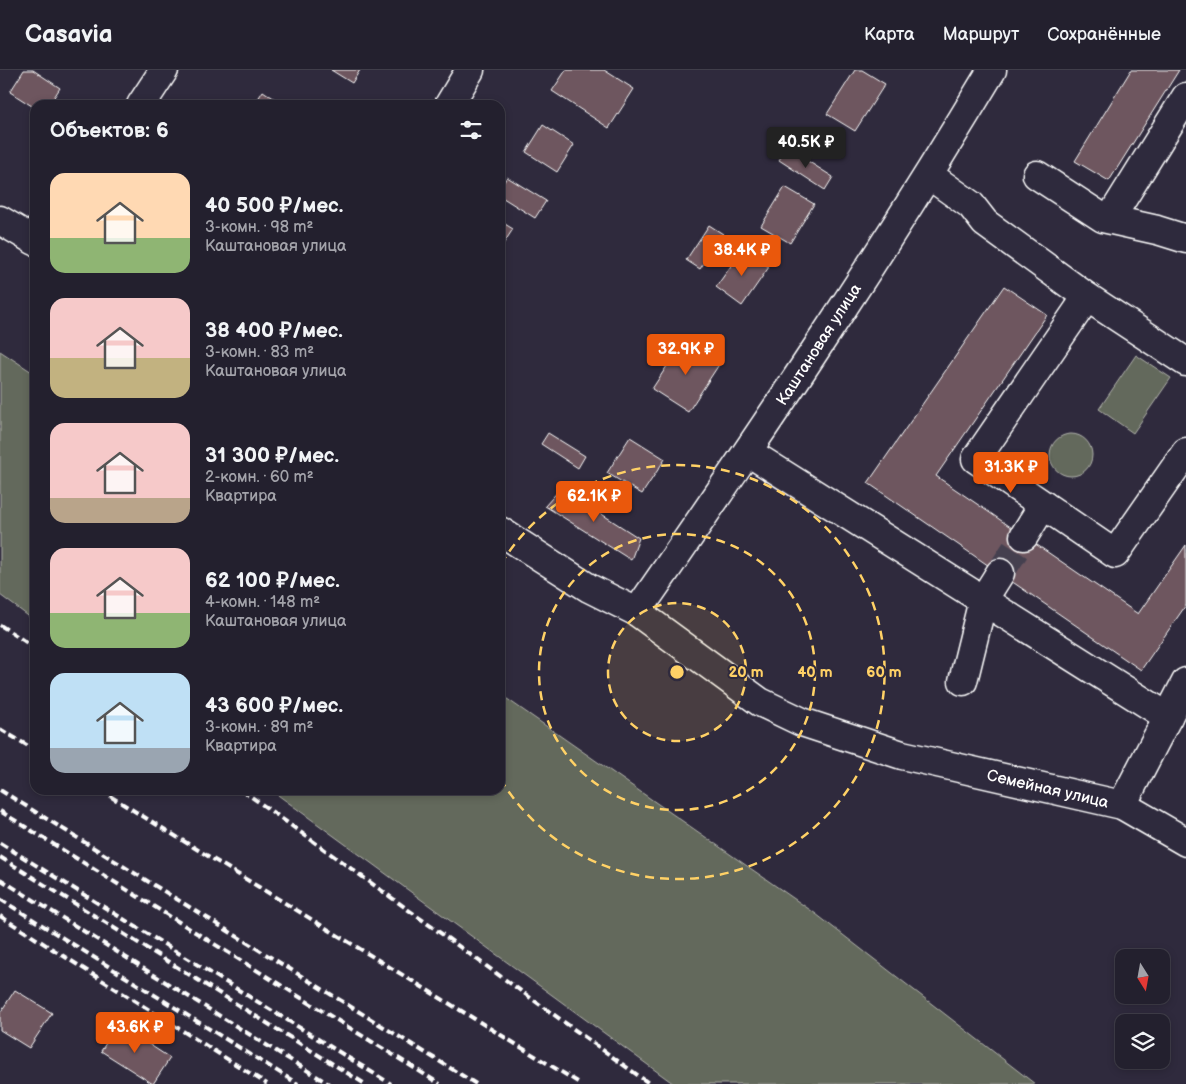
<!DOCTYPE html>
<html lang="ru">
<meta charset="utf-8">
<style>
:root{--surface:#23202e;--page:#2f2d3a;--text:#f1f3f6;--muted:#a3a3aa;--line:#403e4a;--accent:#ea580c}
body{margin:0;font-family:"Balsamiq Sans",sans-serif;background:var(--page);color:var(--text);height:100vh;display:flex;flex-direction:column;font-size:19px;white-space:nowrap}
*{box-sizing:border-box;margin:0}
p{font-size:16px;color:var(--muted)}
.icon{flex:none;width:28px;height:28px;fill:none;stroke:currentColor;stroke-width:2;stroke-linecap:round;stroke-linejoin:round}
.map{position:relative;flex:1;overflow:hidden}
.drawer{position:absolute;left:30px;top:30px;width:475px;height:695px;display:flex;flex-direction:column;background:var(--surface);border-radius:15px;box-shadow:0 2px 8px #0003,0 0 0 1px var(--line)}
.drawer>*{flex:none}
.needle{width:32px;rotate:169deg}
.controls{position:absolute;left:1115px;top:879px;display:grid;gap:10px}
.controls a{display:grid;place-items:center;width:55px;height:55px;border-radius:10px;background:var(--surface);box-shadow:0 2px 8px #0003,0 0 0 1px var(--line);font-size:25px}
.price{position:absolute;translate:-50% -42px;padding:0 11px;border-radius:5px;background:var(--accent);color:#fff;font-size:16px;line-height:32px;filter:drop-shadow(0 1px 2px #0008)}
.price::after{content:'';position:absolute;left:50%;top:30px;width:15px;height:11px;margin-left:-8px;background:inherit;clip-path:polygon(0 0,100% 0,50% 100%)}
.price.selected{background:#222;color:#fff}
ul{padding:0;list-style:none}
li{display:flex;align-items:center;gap:15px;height:125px;padding:0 20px}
li span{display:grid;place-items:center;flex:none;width:140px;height:100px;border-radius:15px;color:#555}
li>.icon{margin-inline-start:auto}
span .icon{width:60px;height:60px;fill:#fffc;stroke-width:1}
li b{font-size:21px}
h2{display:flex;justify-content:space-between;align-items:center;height:60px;padding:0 20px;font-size:21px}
header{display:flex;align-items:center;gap:30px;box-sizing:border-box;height:70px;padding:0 25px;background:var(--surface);border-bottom:1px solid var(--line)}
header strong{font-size:24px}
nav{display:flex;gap:28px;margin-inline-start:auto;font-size:18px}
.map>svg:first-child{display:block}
.green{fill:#64695b;stroke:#b2b4ad}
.building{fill:#6e575f;stroke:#fff}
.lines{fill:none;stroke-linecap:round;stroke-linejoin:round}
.minor-tunnel{stroke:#443f50;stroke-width:28;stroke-dasharray:28 14;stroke-linecap:butt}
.minor-casing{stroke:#fff;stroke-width:31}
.minor{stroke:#2f2a3d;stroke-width:28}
.rail{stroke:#fff;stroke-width:4;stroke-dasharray:8 4;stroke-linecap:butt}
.ring{fill:none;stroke:#ffd166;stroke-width:2.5;stroke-dasharray:9 6}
.labels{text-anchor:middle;stroke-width:4;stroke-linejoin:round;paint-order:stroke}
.street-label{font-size:16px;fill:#fff;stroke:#2f2a3d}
.centre{fill:#ffd166;stroke:#2f2a3d;stroke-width:2.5}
.ring-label{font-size:15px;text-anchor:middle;font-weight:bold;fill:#ffd166;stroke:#2f2a3d;stroke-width:4;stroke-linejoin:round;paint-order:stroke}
</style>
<header>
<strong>Casavia</strong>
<nav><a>Карта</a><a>Маршрут</a><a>Сохранённые</a></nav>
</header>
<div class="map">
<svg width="1186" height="1014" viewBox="0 0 1186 1014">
<rect width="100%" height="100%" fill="#2f2a3d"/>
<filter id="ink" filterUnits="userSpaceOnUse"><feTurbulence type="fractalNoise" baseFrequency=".02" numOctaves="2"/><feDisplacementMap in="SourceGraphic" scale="10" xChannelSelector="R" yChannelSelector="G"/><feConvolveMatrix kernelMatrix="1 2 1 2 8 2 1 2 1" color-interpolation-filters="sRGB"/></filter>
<g filter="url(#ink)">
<!-- green -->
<g class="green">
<path d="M0 281 35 304V551L0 525Z"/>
<path d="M1136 285 1171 308 1133 363 1099 339Z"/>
<circle cx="1071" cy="385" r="21"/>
<path d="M500 624 816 844 1035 1014H674L271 720H500Z"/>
</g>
<!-- building -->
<g class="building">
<path d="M24 0H33L60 18 49 35H35V38L10 22Z"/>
<path d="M331 0H360L352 13Z"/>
<path d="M566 0H604L634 19 609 58 552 21Z"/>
<path d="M855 0H862L885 14 855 61 827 44Z"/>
<path d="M1131 0H1179L1109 111 1075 91Z"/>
<path d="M263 21 284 35H254Z"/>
<path d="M543 55 574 75 557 102 526 82Z"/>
<path d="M787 78 833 107 825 120 779 90Z"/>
<path d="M507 107 546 131 535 148 500 126V118Z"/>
<path d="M785 117 814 134 790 173 761 156Z"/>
<path d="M500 151 513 159 500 179Z"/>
<path d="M709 155 723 164 700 199 686 190Z"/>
<path d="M743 179 769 197 742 236 716 217Z"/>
<path d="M1004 216 1047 245 936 406 1138 544 1186 475V535L1141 600 868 413Z"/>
<path d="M684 270 720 293 688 342 652 319Z"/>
<path d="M548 363 585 386 578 398 541 374Z"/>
<path d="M630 367 665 389 642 424 607 403Z"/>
<path d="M561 418 639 468 631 490 545 436Z"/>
<path d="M15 920 52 943 29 978 0 960V943Z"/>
<path d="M118 954 170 988 153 1014 101 981Z"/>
</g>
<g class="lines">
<!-- minor-tunnel -->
<path class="minor-tunnel" d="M1000 503 1024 466"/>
<!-- minor casing -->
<g class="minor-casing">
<g id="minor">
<path d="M141 35 164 0"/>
<path d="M449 35 470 0"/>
<path d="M929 105 971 135 985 153 1087 227 1186 292"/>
<path d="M1037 105 1103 148 1157 160 1186 169"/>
<path d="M1110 149 1186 27"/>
<path d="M0 150 35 171"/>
<path d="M1087 227 976 389 1115 484 1186 382"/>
<path d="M748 382 1168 647"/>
<path d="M500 461 589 518 637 542 760 632 802 652 902 685 1122 735 1186 772"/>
<path d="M1024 466 1043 435"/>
<path d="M637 542C760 365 881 186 992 0"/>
<path d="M963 611 983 530 1000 503"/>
<path d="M1122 735 1186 612"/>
</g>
</g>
<!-- minor -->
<use href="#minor" class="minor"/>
<!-- rail -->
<g class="rail">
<path d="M0 555 35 578"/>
<path d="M0 659 35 680"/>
<path d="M0 720 476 1014"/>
<path d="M100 720 581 1014"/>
<path d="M242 720 650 1014"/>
<path d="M0 741 440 1014"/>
<path d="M0 773 391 1014"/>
<path d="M0 787 365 1014"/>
<path d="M0 809 329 1014"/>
<path d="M0 829 298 1014"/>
<path d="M0 846 267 1014"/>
</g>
</g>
</g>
<!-- distance rings -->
<circle cx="677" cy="602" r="69" fill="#ffd166" fill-opacity=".12"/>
<g class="ring">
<circle cx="677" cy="602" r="69"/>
<circle cx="677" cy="602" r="138"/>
<path d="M501 494A207 207 0 1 1 501 710"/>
</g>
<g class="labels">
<!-- street labels -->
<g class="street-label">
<text transform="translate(818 274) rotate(-57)" y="6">Каштановая улица</text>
<text transform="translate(1048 718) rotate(13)" y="6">Семейная улица</text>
</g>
</g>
<circle cx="677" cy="602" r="8" class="centre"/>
<g class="ring-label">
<text x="746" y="607">20 m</text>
<text x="815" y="607">40 m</text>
<text x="884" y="607">60 m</text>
</g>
</svg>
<div class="controls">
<a><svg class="needle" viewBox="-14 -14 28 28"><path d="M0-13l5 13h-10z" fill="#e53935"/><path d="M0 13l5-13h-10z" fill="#a3a3aa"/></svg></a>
<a><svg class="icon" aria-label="layers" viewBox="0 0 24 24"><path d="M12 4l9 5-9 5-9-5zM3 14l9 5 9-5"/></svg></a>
</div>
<b class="price selected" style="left:806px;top:99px">40.5K ₽</b>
<b class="price" style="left:742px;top:207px">38.4K ₽</b>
<b class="price" style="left:686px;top:306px">32.9K ₽</b>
<b class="price" style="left:1011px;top:424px">31.3K ₽</b>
<b class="price" style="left:594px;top:453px">62.1K ₽</b>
<b class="price" style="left:135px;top:984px">43.6K ₽</b>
<section class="drawer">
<h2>Объектов: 6<svg class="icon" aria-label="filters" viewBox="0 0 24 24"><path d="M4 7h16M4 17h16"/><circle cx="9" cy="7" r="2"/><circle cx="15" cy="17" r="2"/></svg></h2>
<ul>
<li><span style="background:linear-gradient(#ffd9b3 65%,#8fb573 0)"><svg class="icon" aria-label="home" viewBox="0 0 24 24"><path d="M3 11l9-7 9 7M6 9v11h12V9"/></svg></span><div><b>40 500 ₽/мес.</b><p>3-комн. · 98 m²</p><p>Каштановая улица</p></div></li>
<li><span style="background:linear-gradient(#f6c9c9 60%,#c2b280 0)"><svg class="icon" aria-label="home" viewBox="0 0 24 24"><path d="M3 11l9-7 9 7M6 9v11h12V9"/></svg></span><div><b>38 400 ₽/мес.</b><p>3-комн. · 83 m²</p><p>Каштановая улица</p></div></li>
<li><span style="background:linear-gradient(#f6c9c9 75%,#b9a48a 0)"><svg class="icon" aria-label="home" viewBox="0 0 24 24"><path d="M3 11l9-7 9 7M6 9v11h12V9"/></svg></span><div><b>31 300 ₽/мес.</b><p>2-комн. · 60 m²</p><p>Квартира</p></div></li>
<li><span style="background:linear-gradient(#f6c9c9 65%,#8fb573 0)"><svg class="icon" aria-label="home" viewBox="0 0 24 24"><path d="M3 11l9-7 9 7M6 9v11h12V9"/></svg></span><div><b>62 100 ₽/мес.</b><p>4-комн. · 148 m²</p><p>Каштановая улица</p></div></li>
<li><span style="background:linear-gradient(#bfe0f5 75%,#9aa5b1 0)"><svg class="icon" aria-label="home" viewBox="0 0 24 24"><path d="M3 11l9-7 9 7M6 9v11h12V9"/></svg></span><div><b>43 600 ₽/мес.</b><p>3-комн. · 89 m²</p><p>Квартира</p></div></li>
</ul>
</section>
</div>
